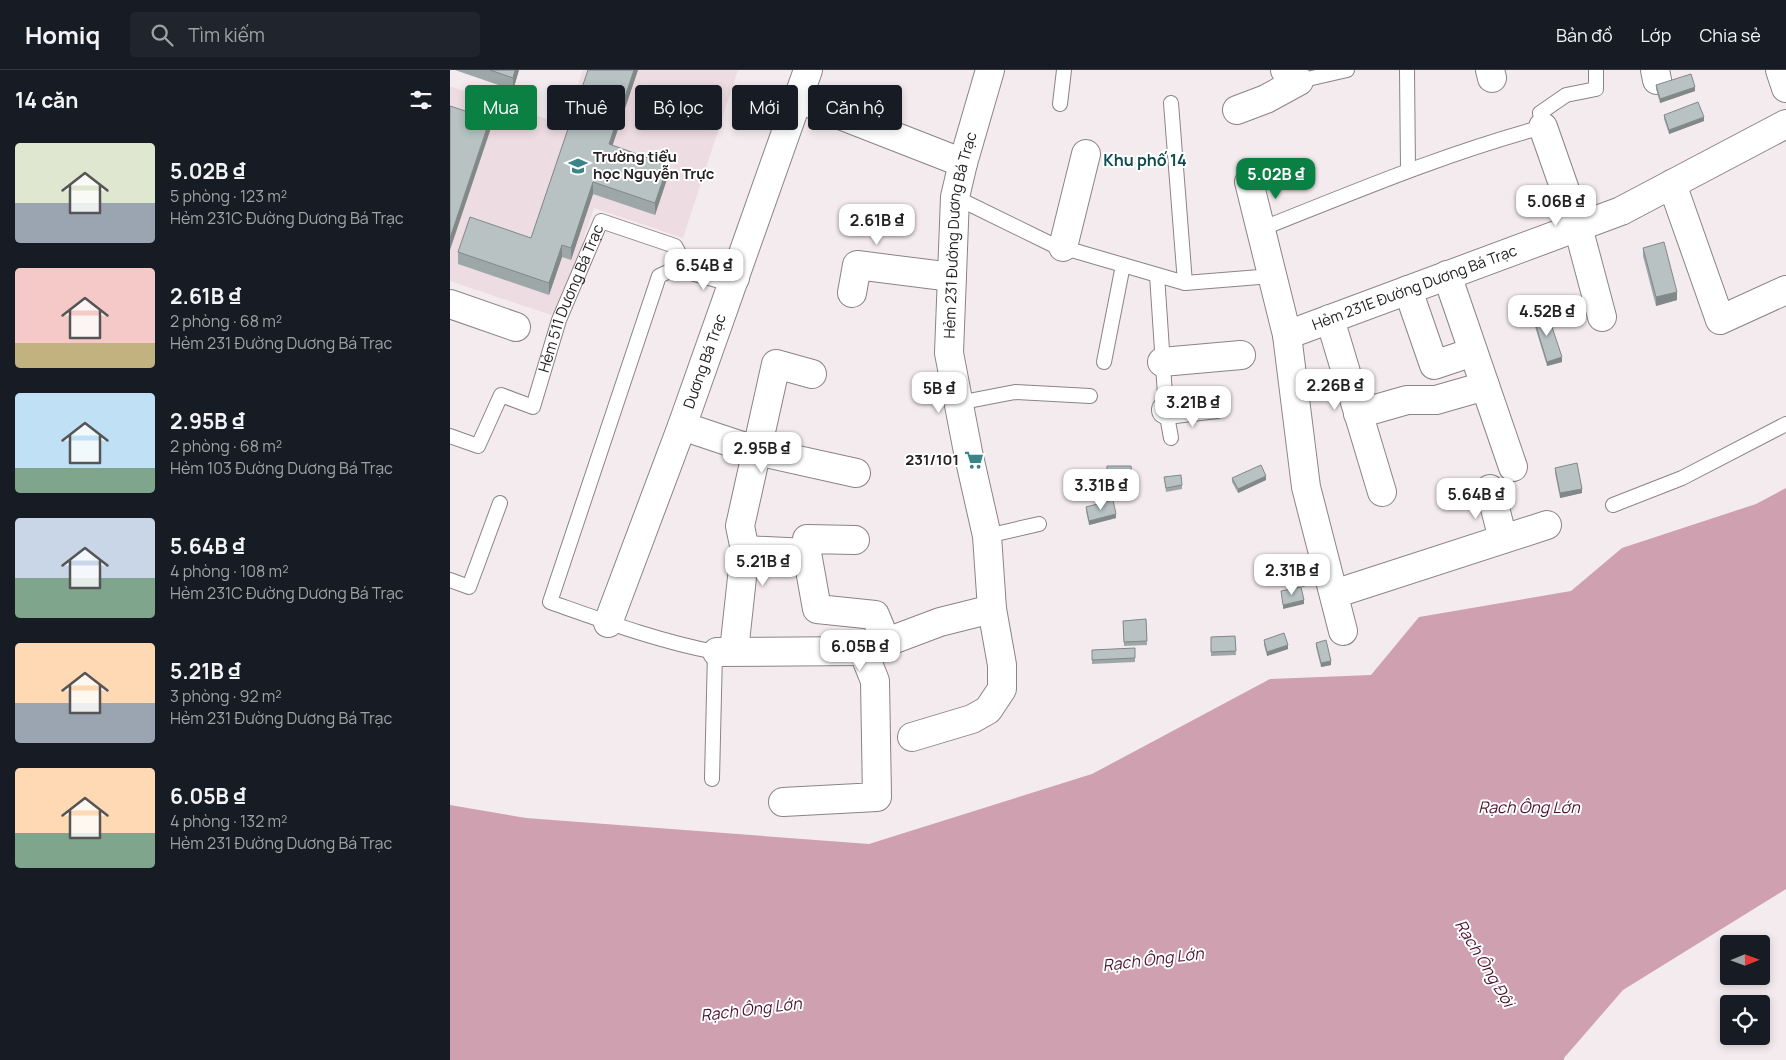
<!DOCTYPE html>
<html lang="vi">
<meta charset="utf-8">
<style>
:root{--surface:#171b24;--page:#20242c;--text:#f1f3f6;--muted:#9ea1a6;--line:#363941;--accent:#0b8043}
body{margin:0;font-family:Manrope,sans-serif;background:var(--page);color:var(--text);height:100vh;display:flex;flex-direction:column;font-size:19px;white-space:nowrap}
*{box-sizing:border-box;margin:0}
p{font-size:16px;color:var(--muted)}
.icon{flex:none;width:28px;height:28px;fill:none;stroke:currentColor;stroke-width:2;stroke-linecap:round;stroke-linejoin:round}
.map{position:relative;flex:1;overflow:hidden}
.drawer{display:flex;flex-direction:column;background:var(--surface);width:450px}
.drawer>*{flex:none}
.hud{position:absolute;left:15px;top:15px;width:475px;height:45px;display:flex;gap:10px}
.needle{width:32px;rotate:89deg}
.tools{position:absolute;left:1270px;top:865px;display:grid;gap:10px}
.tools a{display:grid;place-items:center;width:50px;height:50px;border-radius:5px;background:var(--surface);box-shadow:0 2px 8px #0003;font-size:25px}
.price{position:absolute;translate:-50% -42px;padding:0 11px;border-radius:10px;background:#fff;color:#222;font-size:16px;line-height:32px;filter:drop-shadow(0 1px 2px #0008)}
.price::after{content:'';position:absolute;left:50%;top:30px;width:15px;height:11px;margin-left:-8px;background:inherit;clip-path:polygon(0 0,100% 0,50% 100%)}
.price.active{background:var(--accent);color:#fff}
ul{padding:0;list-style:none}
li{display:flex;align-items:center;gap:15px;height:125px;padding:0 15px}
li span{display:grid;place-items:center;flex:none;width:140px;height:100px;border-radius:5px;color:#555}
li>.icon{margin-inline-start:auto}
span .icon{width:60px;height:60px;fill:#fffc;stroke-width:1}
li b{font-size:21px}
h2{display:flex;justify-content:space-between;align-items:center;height:60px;padding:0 15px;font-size:21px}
.pill{padding:0 18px;border-radius:5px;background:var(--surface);box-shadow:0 2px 8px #0003;font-size:18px;line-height:45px}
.pill.active{background:var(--accent);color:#fff}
header{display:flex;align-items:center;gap:30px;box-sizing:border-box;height:70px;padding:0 25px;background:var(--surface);border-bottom:1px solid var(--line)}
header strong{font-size:24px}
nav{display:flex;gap:28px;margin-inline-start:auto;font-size:18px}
.search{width:350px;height:45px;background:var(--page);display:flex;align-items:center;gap:12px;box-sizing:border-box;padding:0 18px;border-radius:5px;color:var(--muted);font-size:19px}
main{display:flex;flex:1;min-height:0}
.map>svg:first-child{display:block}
.built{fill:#eddce1}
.water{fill:#cea0b0}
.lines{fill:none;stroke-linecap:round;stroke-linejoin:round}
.lane-casing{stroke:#8b8385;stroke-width:16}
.street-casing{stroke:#8b8385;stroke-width:30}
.lane{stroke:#fff;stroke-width:14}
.street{stroke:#fff;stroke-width:28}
.wall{fill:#9ea7a8}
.shaded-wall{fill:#818888}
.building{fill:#b8c2c3;stroke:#818888}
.labels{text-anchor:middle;stroke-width:4;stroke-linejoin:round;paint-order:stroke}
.poi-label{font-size:15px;font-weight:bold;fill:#262223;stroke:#fff;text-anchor:start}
.street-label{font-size:15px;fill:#262223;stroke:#fff}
.neighbourhood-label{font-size:16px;font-weight:bold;fill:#0f4d50;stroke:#fff}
.water-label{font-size:16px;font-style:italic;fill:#4a132c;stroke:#fff}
</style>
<header>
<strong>Homiq</strong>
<div class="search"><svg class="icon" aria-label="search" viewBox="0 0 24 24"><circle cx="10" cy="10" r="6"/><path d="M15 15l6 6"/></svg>Tìm kiếm</div>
<nav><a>Bản đồ</a><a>Lớp</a><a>Chia sẻ</a></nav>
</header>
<main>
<section class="drawer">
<h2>14 căn<svg class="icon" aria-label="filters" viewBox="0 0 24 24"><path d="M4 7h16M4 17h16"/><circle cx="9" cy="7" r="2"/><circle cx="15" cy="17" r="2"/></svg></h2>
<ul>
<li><span style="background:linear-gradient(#dfe7d0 60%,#9aa5b1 0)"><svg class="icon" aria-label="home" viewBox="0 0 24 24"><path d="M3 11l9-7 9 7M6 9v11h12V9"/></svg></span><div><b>5.02B ₫</b><p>5 phòng · 123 m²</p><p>Hẻm 231C Đường Dương Bá Trạc</p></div></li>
<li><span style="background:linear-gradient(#f6c9c9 75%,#c2b280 0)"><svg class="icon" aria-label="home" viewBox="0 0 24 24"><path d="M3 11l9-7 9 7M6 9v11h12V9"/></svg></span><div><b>2.61B ₫</b><p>2 phòng · 68 m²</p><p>Hẻm 231 Đường Dương Bá Trạc</p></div></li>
<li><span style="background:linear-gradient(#bfe0f5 75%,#7fa58c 0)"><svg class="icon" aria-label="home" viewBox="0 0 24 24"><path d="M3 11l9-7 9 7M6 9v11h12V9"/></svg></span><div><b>2.95B ₫</b><p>2 phòng · 68 m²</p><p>Hẻm 103 Đường Dương Bá Trạc</p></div></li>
<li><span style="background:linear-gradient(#c9d6e8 60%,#7fa58c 0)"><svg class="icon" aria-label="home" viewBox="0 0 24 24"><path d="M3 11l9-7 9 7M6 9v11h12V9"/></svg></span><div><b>5.64B ₫</b><p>4 phòng · 108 m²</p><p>Hẻm 231C Đường Dương Bá Trạc</p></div></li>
<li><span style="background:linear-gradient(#ffd9b3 60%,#9aa5b1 0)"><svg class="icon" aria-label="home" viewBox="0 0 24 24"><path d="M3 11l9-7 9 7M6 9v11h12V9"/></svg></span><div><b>5.21B ₫</b><p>3 phòng · 92 m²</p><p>Hẻm 231 Đường Dương Bá Trạc</p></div></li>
<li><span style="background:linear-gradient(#ffd9b3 65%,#7fa58c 0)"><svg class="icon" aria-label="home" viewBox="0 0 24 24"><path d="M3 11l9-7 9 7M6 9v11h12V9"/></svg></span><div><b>6.05B ₫</b><p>4 phòng · 132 m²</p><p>Hẻm 231 Đường Dương Bá Trạc</p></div></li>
</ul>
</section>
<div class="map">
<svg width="1336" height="990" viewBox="0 0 1336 990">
<rect width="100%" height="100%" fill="#f4ebee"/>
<!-- built -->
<path class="built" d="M133 0H288L233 168 144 138 107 247 0 211V16L114 55Z"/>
<!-- water -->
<path class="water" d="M1336 418V819L1173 920 1114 988V990H0V735L76 748 419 774 642 704 820 609 921 605 969 547 1121 521 1172 478 1306 434Z"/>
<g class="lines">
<!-- lane casing -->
<g class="lane-casing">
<g id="lane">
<path d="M957 0 958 100"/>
<path d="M849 11 897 0"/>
<path d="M721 33 735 213"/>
<path d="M610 34 614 0"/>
<path d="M505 127 601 174 735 213 823 206"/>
<path d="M811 159C904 122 996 83 1093 57L1090 43 1116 25 1146 19V0"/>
<path d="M707 205 716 340 721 368"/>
<path d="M654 292 673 195"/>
<path d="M508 333 565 322 640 326"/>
<path id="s1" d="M0 366 28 376 51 325 83 337 109 250 151 151 225 176 235 194 209 206 100 532C154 551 208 571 265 582L262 709"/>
<path d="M1163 435 1232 408 1336 354"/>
<path d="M537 466 589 454"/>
<path d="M0 510 19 517 50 433"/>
</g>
</g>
<!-- street casing -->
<g class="street-casing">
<g id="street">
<path d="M1040 0 1042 8"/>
<path d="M1205 0 1207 10"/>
<path d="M1330 0 1336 18"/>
<path d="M349 29 513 93"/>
<path d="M787 40 816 29 849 11 835 0"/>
<path d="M1093 57 1128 157 1152 247"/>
<path d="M799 112 837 265 856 417 893 561"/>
<path d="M1222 114 1270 250 1336 220"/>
<path d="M613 177 636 84"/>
<path d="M235 194 285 208"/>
<path d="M997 205 1063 397"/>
<path d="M958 220 984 295 1023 282"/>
<path d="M402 223 407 195 502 207"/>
<path d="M0 234 66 257"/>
<path d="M880 249 932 422"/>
<path id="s2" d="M837 265 1171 141 1336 54"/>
<path d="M712 292 791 285"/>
<path d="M716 340 766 334"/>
<path d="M908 344 957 330H986L1035 316"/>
<path d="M232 356 307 381 406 403"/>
<path d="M1040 419 1053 469"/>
<path d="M405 470 357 469V483L367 539 425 545 436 572"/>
<path d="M295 480 357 483"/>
<path d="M884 524 1097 455"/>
<path id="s3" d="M158 553 232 356 358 0"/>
<path d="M284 581 295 480 290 456 326 294 362 304"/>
<path d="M267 582 413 581 490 552 542 539"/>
<path id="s4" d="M462 667 522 649 538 640 552 619V595L542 539 537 466 518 382 499 283 505 127 513 93 540 0"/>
<path d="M333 732 427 727 425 611 413 581"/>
</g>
</g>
<!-- lane -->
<use href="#lane" class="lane"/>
<!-- street -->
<use href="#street" class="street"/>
</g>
<!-- wall -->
<g class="wall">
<path d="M5 0H69L63 20Z"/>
<path d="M138 0H188L162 75 218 106 205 145 143 124 121 190 112 187 99 225 8 194V182L81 168Z"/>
<path d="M1206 15 1245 21 1210 33 1206 19Z"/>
<path d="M1214 45 1254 51 1219 64 1214 49Z"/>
<path d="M1193 178 1227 230 1206 236 1193 186Z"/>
<path d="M1083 246 1112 292 1097 296 1083 250Z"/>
<path d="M657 396H681L682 413H657Z"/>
<path d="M1105 398 1132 423 1110 428 1105 403Z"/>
<path d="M714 407 732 415V419L716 422Z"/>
<path d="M782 408 816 410 788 423 782 412Z"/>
<path d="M636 437 666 448 639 455 636 441Z"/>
<path d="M696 549 697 575 674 576 673 551Z"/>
<path d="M785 566 786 585 761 586V567Z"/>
<path d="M814 570 838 579 817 586 814 575Z"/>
<path d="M866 573 881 595 871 597 866 577Z"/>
<path d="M685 578V592L642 594V580Z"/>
</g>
<!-- shaded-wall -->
<g class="shaded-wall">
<path d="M65 0H69L63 20V8Z"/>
<path d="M184 0H188L159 86V74Z"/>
<path d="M1245 17V21L1210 33V29Z"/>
<path d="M1254 47V51L1219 64V60Z"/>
<path d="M40 49V61L0 180V168Z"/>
<path d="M218 95V106L205 145V133Z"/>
<path d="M143 112V124L121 190V178Z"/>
<path d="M112 175V187L99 225V213Z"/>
<path d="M1227 222V230L1206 236V227Z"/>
<path d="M1112 287V292L1097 296V292Z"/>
<path d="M816 406V410L788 423V419Z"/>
<path d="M1132 419V423L1110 428V423Z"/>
<path d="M666 444V448L639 455V451Z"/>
<path d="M873 508V512L852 517V512Z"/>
<path d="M854 530V534L833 539V535Z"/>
<path d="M838 575V579L817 586V582Z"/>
<path d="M881 591V595L871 597V593Z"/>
</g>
<!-- building -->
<g class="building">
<path d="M40 0H65L63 8Z"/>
<path d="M138 0H184L159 74 218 95 205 133 143 112 121 178 112 175 99 213 8 182 20 147 81 168Z"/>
<path d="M1241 4 1245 17 1210 29 1206 15Z"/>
<path d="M1248 32 1254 47 1219 60 1214 45Z"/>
<path d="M0 36 40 49 0 168Z"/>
<path d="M1214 172 1227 222 1206 227 1193 178Z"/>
<path d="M1097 242 1112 287 1097 292 1083 246Z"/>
<path d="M1127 393 1132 419 1110 423 1105 398Z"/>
<path d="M811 395 816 406 788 419 782 408Z"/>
<path d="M657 396H681L682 409H657Z"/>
<path d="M731 405 732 415 716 418 714 407Z"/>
<path d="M663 430 666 444 639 451 636 437Z"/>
<path d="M870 494 873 508 852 512 849 499Z"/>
<path d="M851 517 854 530 833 535 831 521Z"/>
<path d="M696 549 697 571 674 572 673 551Z"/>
<path d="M834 563 838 575 817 582 814 570Z"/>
<path d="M785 566 786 581 761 582V567Z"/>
<path d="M876 570 881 591 871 593 866 573Z"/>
<path d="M685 578V588L642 590V580Z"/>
</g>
<!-- icons -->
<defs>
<g id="school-bare" transform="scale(1.5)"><path d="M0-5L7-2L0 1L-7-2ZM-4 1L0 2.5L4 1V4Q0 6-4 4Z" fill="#3c8487" stroke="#fff" stroke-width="2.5" paint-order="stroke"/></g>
<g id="supermarket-bare" transform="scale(1.5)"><path d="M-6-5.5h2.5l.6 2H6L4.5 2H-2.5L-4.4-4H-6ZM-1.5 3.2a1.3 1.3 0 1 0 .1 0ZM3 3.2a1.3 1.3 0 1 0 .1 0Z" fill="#3c8487" stroke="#fff" stroke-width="2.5" paint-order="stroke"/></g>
</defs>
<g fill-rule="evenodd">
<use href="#school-bare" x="128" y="96"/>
<use href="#supermarket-bare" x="524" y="390"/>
</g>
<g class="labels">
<!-- poi labels -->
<g class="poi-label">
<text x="143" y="92">Trường tiểu<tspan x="143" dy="17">học Nguyễn Trực</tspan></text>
<text x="509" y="395" text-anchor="end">231/101</text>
</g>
<!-- street labels -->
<g class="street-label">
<text dy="5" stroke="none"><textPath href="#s4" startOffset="566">Hẻm 231 Đường Dương Bá Trạc</textPath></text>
<text dy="5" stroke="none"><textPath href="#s2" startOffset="136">Hẻm 231E Đường Dương Bá Trạc</textPath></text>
<text dy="5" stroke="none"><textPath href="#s1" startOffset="235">Hẻm 511 Dương Bá Trạc</textPath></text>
<text dy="5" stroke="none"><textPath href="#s3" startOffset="279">Dương Bá Trạc</textPath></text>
</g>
<!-- neighbourhood labels -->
<g class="neighbourhood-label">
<text x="695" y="96">Khu phố 14</text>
</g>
<!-- water labels -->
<g class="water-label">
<text x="1079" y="743">Rạch Ông Lớn</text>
<text transform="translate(703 889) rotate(-7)" y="6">Rạch Ông Lớn</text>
<text transform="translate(1035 893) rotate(59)" y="6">Rạch Ông Đội</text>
<text transform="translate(301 939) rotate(-7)" y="6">Rạch Ông Lớn</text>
</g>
</g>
</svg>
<div class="tools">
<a><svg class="needle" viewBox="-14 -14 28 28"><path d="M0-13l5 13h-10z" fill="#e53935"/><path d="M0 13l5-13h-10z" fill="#9ea1a6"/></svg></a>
<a><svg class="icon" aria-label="locate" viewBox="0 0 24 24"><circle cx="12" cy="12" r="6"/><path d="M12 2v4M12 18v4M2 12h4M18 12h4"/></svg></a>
</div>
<b class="price active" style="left:826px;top:130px">5.02B ₫</b>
<b class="price" style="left:1106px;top:157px">5.06B ₫</b>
<b class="price" style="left:427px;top:176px">2.61B ₫</b>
<b class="price" style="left:254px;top:221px">6.54B ₫</b>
<b class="price" style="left:1097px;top:267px">4.52B ₫</b>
<b class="price" style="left:885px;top:341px">2.26B ₫</b>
<b class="price" style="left:489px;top:344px">5B ₫</b>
<b class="price" style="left:743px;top:358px">3.21B ₫</b>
<b class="price" style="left:312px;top:404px">2.95B ₫</b>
<b class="price" style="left:651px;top:441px">3.31B ₫</b>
<b class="price" style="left:1026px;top:450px">5.64B ₫</b>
<b class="price" style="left:313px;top:517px">5.21B ₫</b>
<b class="price" style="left:842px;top:526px">2.31B ₫</b>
<b class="price" style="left:410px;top:602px">6.05B ₫</b>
<div class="hud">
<a class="pill active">Mua</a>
<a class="pill">Thuê</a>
<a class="pill">Bộ lọc</a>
<a class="pill">Mới</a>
<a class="pill">Căn hộ</a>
</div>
</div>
</main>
